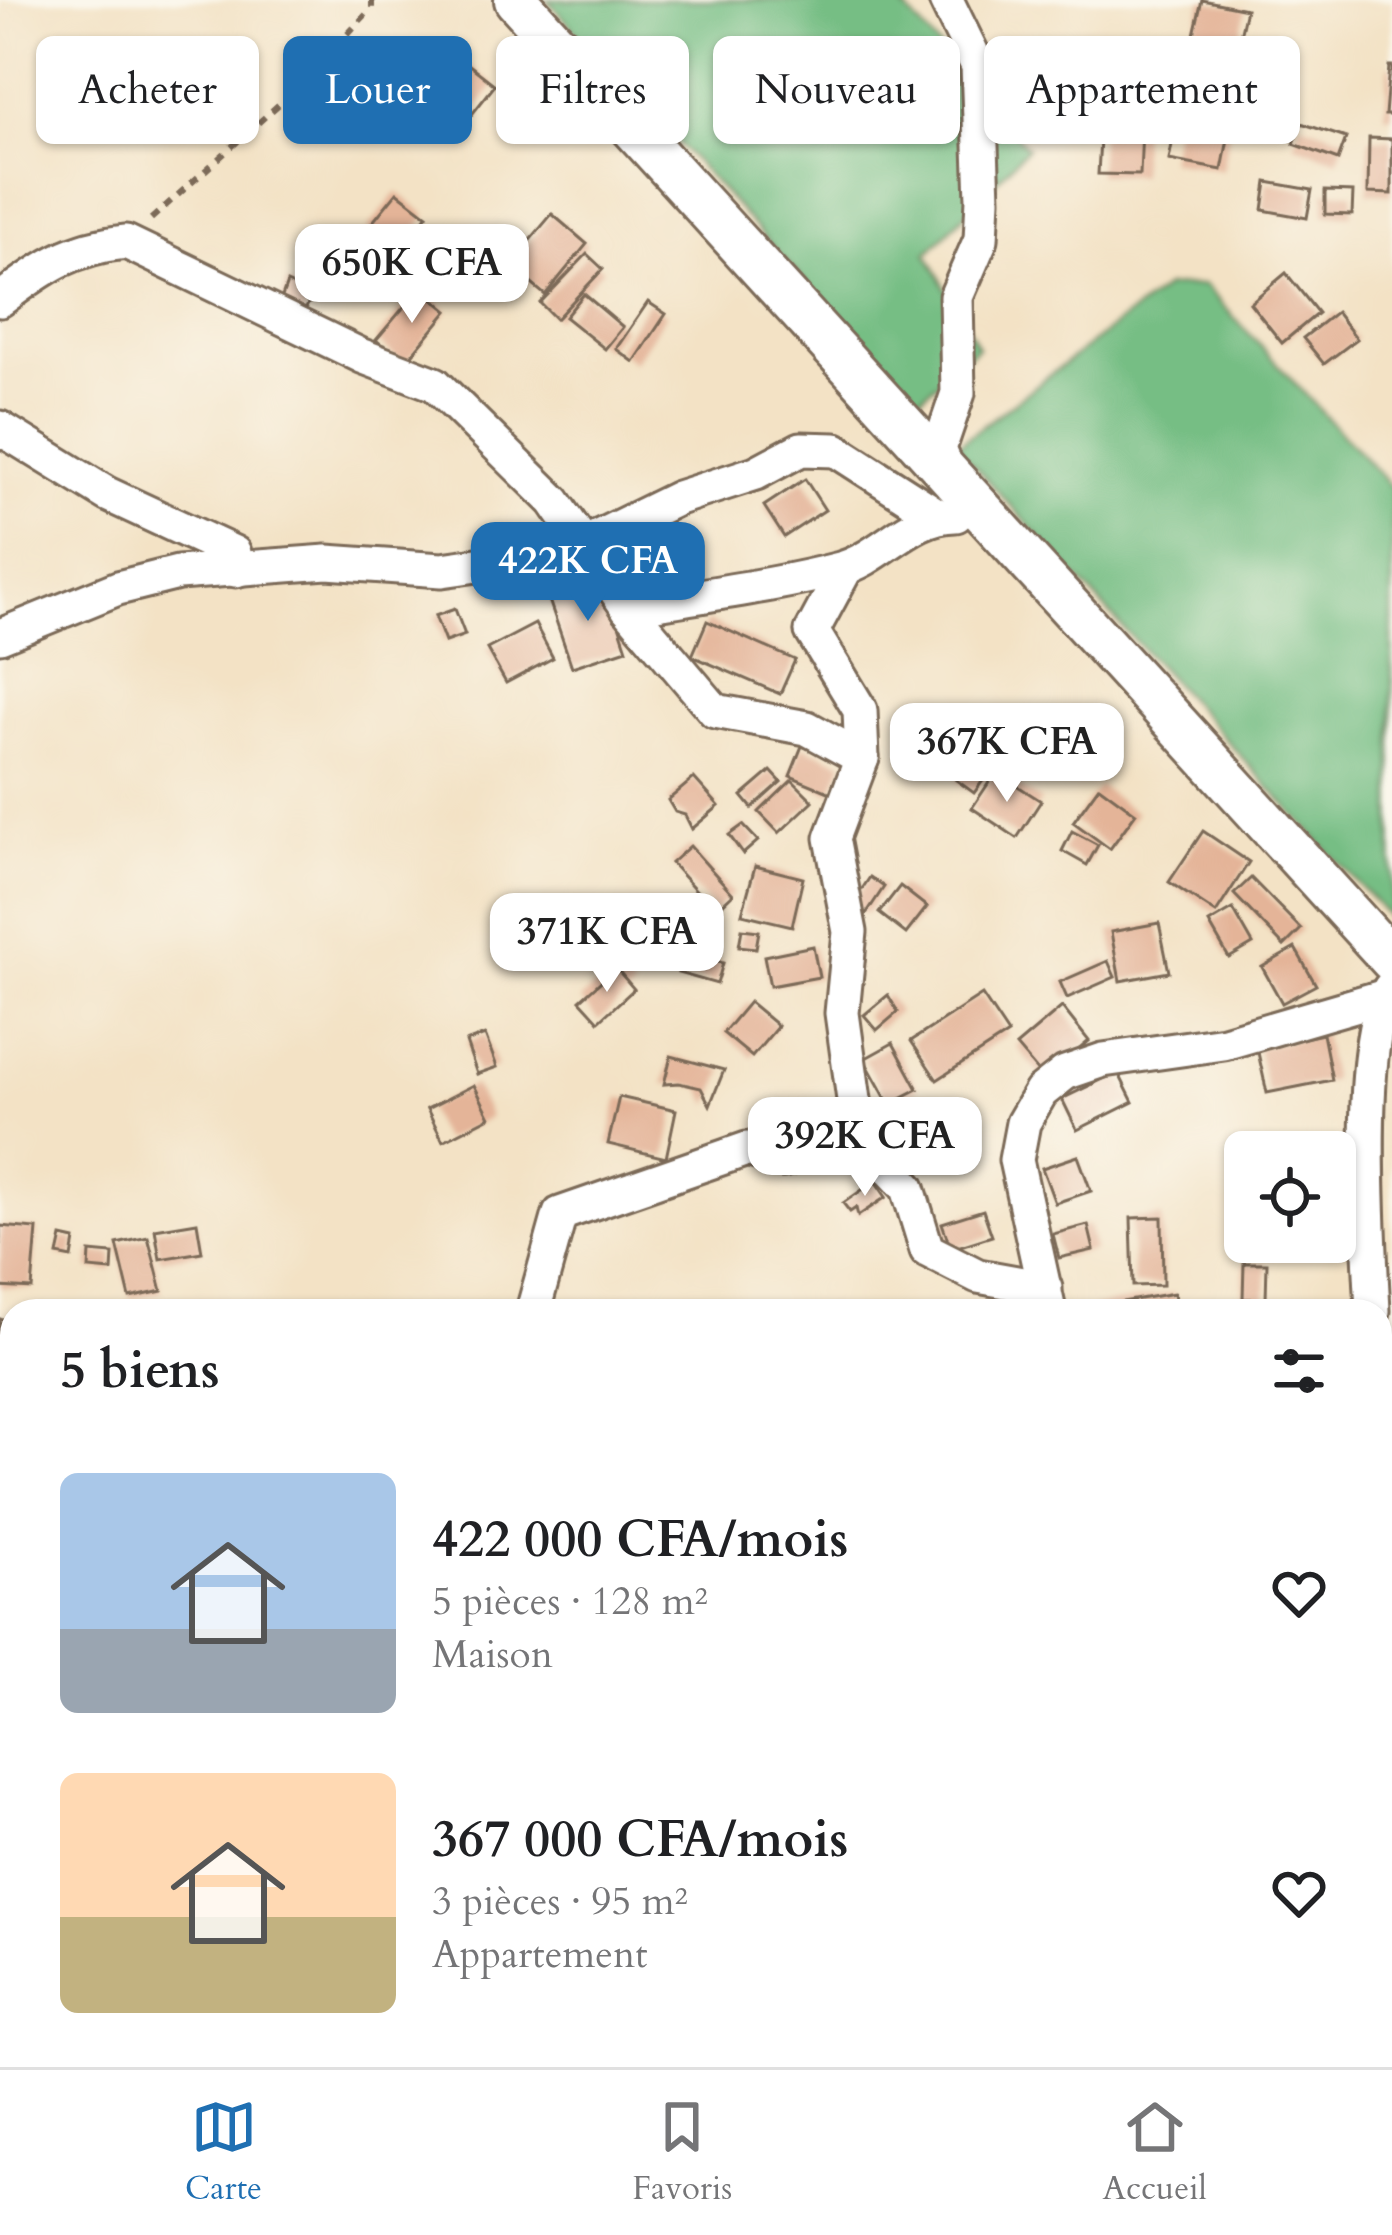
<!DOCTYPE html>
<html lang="fr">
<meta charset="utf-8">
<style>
:root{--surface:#fff;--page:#f6f6f6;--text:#202124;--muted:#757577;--line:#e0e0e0;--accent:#1f6fb2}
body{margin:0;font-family:Cardo,serif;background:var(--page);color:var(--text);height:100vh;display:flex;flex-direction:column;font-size:45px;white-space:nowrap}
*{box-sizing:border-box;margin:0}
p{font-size:39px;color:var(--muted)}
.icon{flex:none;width:66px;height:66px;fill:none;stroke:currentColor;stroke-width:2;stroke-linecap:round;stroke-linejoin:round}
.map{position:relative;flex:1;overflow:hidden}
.details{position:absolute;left:0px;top:1299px;width:1392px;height:768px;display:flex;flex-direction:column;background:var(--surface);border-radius:36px 36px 0 0;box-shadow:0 3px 9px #0004}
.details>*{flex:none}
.banner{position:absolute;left:36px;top:36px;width:1320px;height:108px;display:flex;gap:24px}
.buttons{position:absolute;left:1224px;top:1131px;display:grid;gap:24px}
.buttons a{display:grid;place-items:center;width:132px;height:132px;border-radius:18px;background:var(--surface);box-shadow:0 3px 9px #0004;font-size:60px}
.price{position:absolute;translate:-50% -102px;padding:0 27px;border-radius:24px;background:#fff;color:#222;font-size:39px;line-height:78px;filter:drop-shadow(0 3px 6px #0008)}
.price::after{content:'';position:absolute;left:50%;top:72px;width:36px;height:27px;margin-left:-18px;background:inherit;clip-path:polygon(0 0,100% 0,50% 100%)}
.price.active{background:var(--accent);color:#fff}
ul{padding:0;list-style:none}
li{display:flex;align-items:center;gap:36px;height:300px;padding:0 60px}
li span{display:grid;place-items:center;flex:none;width:336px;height:240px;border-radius:18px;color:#555}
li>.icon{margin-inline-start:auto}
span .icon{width:144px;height:144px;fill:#fffc;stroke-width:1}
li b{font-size:51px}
h2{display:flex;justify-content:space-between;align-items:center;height:144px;padding:0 60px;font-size:51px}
.chip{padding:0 42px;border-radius:18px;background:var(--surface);box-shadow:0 3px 9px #0004;font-size:42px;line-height:108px}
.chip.active{background:var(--accent);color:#fff}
.tab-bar{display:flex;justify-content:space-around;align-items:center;height:168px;border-top:3px solid var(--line);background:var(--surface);font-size:33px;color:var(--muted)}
.tab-bar a{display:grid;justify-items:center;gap:6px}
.tab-bar .active{color:var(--accent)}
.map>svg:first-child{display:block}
.forest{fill:#76be84;stroke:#587451;stroke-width:3}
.building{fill:#e4b498}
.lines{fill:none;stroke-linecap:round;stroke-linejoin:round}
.minor-casing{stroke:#7b6a58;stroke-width:39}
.major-casing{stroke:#7b6a58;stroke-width:48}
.path{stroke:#7b6a58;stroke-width:6;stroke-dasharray:9 9;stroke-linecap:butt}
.minor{stroke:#fff;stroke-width:33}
.major{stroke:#fff;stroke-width:42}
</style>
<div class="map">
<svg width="1392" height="2067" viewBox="0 0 1392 2067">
<rect width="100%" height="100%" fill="#fbf7ec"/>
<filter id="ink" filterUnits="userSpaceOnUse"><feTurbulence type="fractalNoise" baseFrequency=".00833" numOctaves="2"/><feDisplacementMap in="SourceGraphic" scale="24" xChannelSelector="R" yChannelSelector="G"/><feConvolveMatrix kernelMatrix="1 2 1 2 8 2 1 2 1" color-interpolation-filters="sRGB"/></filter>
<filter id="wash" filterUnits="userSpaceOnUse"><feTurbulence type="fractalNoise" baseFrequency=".004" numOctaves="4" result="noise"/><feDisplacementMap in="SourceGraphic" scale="48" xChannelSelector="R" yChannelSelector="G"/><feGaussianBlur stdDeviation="2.7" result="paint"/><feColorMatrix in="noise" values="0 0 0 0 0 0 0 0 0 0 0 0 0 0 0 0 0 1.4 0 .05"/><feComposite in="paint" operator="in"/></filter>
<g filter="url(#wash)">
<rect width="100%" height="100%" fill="#f3e2c5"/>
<!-- forest -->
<g class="forest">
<path d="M547 0H898L1027 148 927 254 978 347 915 402Z"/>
<path d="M1204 285 1392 488V921L956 446 1166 287Z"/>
</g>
<g id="blocks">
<!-- building -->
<g class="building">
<path d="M1202 0 1246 9 1225 102 1181 91Z"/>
<path d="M468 64 495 85 469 118 442 96Z"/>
<path d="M1389 66H1392V115H1385Z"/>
<path d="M1180 102 1233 113 1222 170 1169 160Z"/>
<path d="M1102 103 1143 105 1140 175 1098 174Z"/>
<path d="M1301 123 1346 138 1338 160 1294 144Z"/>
<path d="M1369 138 1392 139V194L1368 193Z"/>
<path d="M1267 182 1312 190 1307 218 1263 210Z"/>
<path d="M1325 191 1353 192 1352 215 1325 214Z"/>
<path d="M397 192 427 215 397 253 367 229Z"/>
<path d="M552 214 587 244 545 295 509 265Z"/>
<path d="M466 230 492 251 462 288 436 267Z"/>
<path d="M587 254 603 269 556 319 540 303Z"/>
<path d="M1286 273 1318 313 1282 343 1250 303Z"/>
<path d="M287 283 312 294 302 318 278 308Z"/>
<path d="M420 288 448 311 404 364 376 340Z"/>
<path d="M584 294 623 327 605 349 565 317Z"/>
<path d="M648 302 666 314 634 362 616 349Z"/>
<path d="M1336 312 1357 339 1324 364 1303 338Z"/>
<path d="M805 479 825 510 784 537 764 506Z"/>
<path d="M605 582 627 649 572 667 549 600Z"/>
<path d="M455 609 465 635 445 642 435 616Z"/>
<path d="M707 621 795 660 780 694 692 656Z"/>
<path d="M535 624 553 658 506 683 487 649Z"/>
<path d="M986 739 1004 752 974 793 956 780Z"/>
<path d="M802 746 843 762 831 793 790 776Z"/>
<path d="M771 771 781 782 752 808 742 796Z"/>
<path d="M996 772 1041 801 1017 838 972 808Z"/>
<path d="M694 778 719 806 692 829 685 815 675 812 668 800Z"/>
<path d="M792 780 813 801 779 833 759 812Z"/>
<path d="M1099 786 1136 813 1110 849 1073 822Z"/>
<path d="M743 825 758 841 743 854 729 835Z"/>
<path d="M1072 831 1098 845 1087 865 1062 851Z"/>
<path d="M1203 831 1249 862 1216 913 1169 882Z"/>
<path d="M690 846 733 894 715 911 671 863Z"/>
<path d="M755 866 803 878 792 926 742 914Z"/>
<path d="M870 877 884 887 866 914 852 904Z"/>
<path d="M1251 878 1301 929 1284 946 1234 894Z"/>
<path d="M900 886 927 907 906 934 879 913Z"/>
<path d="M1233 909 1253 944 1229 958 1209 923Z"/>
<path d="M1159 923 1169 972 1120 981 1111 932Z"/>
<path d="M742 929 759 931 756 948 739 946Z"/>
<path d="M813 946 819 977 770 986 764 956Z"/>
<path d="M1295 948 1316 985 1282 1003 1262 967Z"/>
<path d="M684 952 723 963 717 984 678 973Z"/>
<path d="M1108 961 1115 977 1067 998 1060 982Z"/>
<path d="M616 968 634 989 599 1021 580 1000Z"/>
<path d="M888 995 898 1012 877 1030 864 1015Z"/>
<path d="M982 995 1008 1034 937 1080 911 1041Z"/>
<path d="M749 1002 778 1026 752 1057 723 1033Z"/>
<path d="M1062 1007 1089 1041 1044 1079 1016 1046Z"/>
<path d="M1323 1034 1332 1080 1267 1093 1257 1048Z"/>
<path d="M485 1035 497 1067 477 1074 466 1042Z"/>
<path d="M893 1043 918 1089 889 1104 864 1059Z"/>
<path d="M671 1056 724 1070 710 1105 701 1088 679 1083 664 1084Z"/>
<path d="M1118 1072 1133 1102 1077 1130 1062 1099Z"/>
<path d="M474 1085 490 1117 443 1141 427 1109Z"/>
<path d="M619 1097 676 1110 666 1158 608 1144Z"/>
<path d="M1078 1156 1091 1191 1055 1203 1042 1168Z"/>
<path d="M875 1181 886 1197 858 1216 856 1208 850 1212 843 1203Z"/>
<path d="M983 1210 992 1236 951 1249 942 1223Z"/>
<path d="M1162 1217 1163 1285 1133 1286 1131 1218Z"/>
<path d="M197 1222 202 1252 160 1259 155 1229Z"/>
<path d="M1088 1225 1094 1250 1059 1258 1053 1234Z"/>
<path d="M0 1226 37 1229 32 1289 0 1287Z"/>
<path d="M62 1237 75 1240 72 1258 58 1255Z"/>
<path d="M148 1237 162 1291 130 1298 117 1244Z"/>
<path d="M90 1252 113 1254 112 1271 89 1269Z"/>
<path d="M1244 1263H1267L1266 1299H1243Z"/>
<path d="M1174 1293 1177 1311H1095L1094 1307Z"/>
<path d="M0 1319 12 1323 1 1366H0Z"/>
<path d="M1392 1604V1630L1383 1634 1380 1609Z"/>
<path d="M1380 1680 1392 1696V1703L1380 1712Z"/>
<path d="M1380 1734 1392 1748V1760L1380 1770Z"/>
<path d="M12 1749V1798L7 1800 0 1776V1753Z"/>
<path d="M1380 1801 1392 1823V1829L1380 1836Z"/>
<path d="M1388 1842 1392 1852V1923L1382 1927 1380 1846Z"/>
<path d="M1392 2001V2023L1380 2026V2004Z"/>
<rect x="301" y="2055" width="39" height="12"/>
<path d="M936 2055H963L949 2067Z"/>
<path d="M1029 2055H1086L1065 2067H1035Z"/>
<path d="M1182 2055H1193L1198 2067H1153Z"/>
<path d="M271 2061 272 2067H242V2063Z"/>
</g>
</g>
</g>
<g filter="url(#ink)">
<use href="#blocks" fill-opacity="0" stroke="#7b6a58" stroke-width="3"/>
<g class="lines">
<!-- minor casing -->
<g class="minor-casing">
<g id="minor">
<path d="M946 0 978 66 983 199 981 239 956 297 958 393 939 449 951 478"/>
<path d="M0 300C42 268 72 247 126 242L362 356 435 384 554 501 628 608 715 711 807 728 862 758"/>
<path d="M0 428 107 494 234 553 236 570"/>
<path d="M846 568 812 631 860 710 862 758 832 838 850 932 842 1013 859 1136"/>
<path d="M628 608C698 595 771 587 840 569 882 558 909 515 956 515"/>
<path d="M0 636 118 588 178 573 327 562 442 570 533 557 584 544 678 498 756 473 801 449 836 450 937 515"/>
<path d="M533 1311 560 1214 747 1149 783 1160 859 1136 908 1188 927 1250 978 1276 1045 1288"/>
<path d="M1049 1311 1016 1160 1023 1123 1041 1092 1065 1073 1103 1060 1224 1043 1382 997"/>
<path d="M1373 1311C1370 1248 1354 1029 1392 986"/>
<path d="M1380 1597 1392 1592"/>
<path d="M1292 2055 1295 2067"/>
<path d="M375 2067 376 2055"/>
<path d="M1097 2067 1119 2055"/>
</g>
</g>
<!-- major casing -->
<g class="major-casing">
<path id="major" d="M516 0 1392 960"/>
</g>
<!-- path -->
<path class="path" d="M151 219 296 89 372 8V0"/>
<!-- minor -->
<use href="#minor" class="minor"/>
<!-- major -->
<use href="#major" class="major"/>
</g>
</g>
</svg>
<div class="buttons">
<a><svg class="icon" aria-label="locate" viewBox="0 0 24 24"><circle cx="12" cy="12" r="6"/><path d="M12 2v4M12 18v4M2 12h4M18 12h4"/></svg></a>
</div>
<b class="price" style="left:412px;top:326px">650K CFA</b>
<b class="price active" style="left:588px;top:624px">422K CFA</b>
<b class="price" style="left:1007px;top:805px">367K CFA</b>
<b class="price" style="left:607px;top:995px">371K CFA</b>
<b class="price" style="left:865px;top:1199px">392K CFA</b>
<div class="banner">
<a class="chip">Acheter</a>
<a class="chip active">Louer</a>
<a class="chip">Filtres</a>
<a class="chip">Nouveau</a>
<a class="chip">Appartement</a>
</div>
<section class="details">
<h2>5 biens<svg class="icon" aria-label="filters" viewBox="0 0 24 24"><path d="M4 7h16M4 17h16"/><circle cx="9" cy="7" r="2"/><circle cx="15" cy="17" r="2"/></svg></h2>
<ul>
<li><span style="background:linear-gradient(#a9c7e8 65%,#9aa5b1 0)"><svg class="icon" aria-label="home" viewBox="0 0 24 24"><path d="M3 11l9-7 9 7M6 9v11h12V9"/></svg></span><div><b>422 000 CFA/mois</b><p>5 pièces · 128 m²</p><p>Maison</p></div><svg class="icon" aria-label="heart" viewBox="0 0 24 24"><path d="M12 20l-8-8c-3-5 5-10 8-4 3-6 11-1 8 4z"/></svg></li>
<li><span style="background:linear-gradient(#ffd9b3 60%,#c2b280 0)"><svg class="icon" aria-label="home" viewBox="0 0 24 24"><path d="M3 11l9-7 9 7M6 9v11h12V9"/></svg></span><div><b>367 000 CFA/mois</b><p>3 pièces · 95 m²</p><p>Appartement</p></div><svg class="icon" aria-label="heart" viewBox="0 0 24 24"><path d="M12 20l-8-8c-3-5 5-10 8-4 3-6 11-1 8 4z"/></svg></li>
</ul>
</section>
</div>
<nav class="tab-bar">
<a class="active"><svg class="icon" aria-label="map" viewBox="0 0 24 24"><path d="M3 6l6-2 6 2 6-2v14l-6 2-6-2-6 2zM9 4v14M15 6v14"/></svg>Carte</a>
<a><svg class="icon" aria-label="saved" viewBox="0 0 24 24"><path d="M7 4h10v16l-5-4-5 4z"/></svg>Favoris</a>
<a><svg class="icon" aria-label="home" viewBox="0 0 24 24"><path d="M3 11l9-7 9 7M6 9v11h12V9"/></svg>Accueil</a>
</nav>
